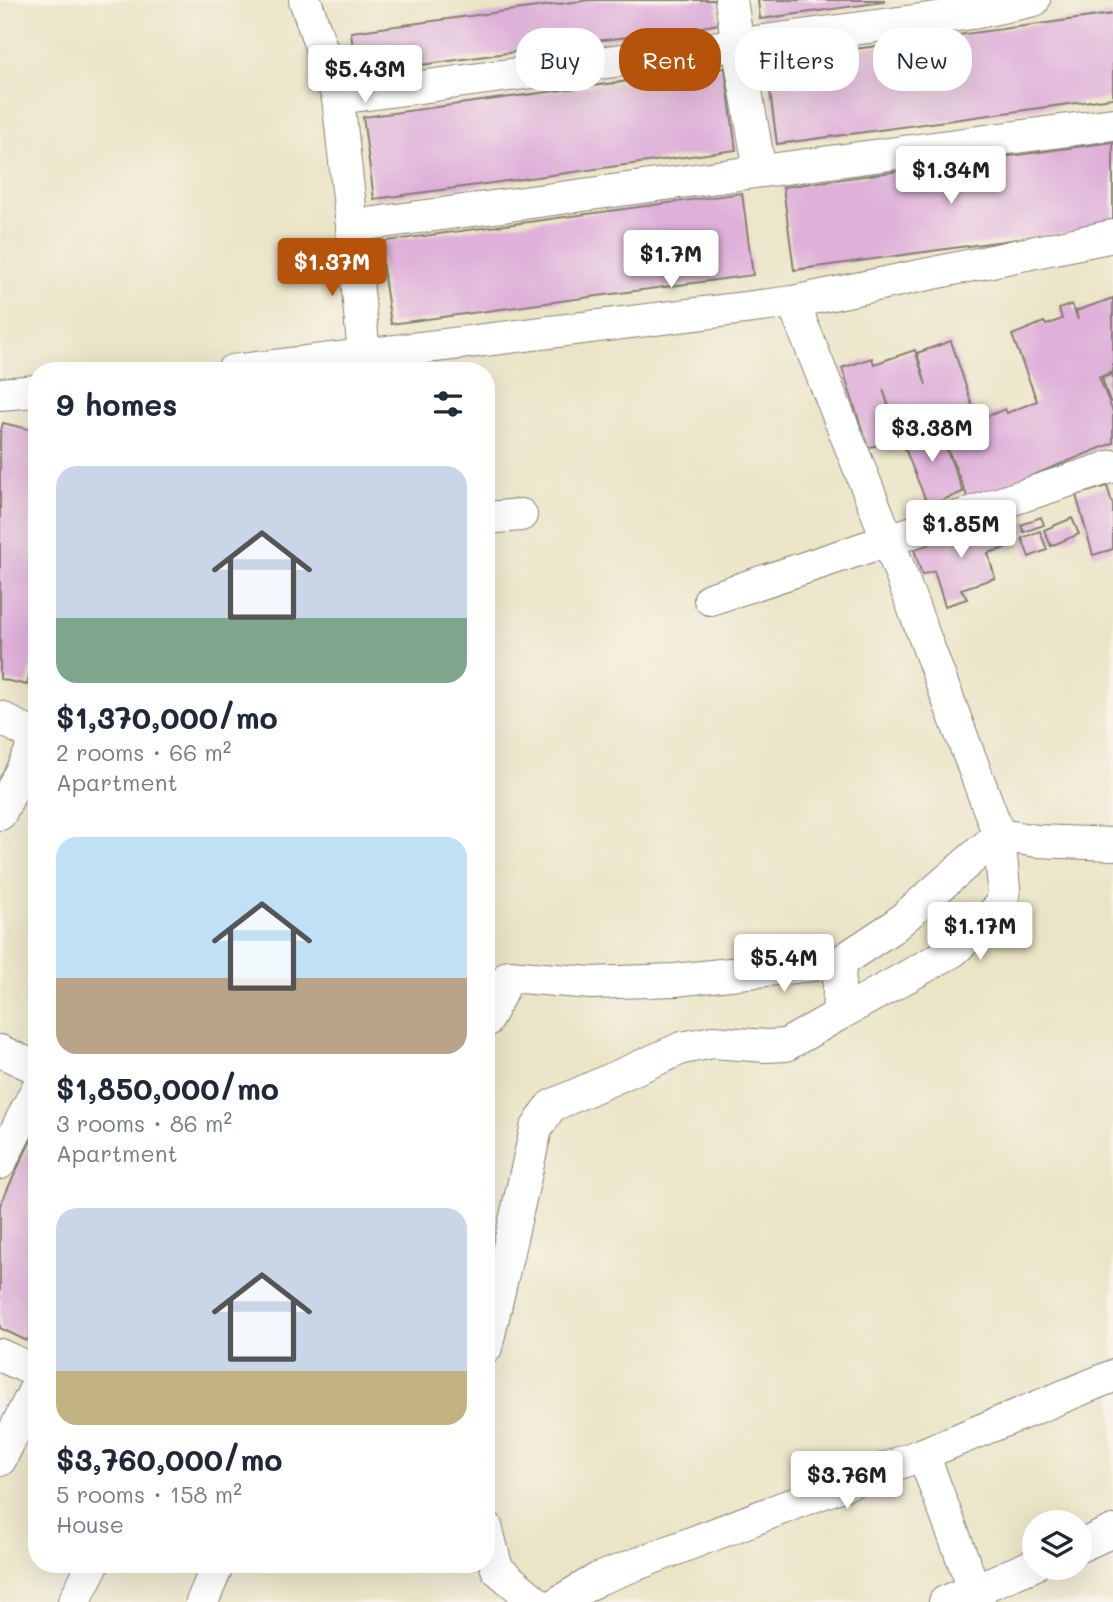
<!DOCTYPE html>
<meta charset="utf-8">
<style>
:root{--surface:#fff;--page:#f2f2f3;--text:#1f2937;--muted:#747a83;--accent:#b45309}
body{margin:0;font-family:Mali,sans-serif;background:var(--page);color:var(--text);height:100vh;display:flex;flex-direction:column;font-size:26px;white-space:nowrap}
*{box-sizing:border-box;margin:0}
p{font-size:23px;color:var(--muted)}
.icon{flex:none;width:38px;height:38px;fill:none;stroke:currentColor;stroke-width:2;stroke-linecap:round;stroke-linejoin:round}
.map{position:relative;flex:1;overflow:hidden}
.drawer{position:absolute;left:28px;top:362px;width:467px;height:1211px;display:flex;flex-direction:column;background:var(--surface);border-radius:28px;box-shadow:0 7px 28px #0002}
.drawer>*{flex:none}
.hud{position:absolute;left:516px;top:28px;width:492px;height:63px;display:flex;gap:14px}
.fabs{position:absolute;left:1022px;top:1510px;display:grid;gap:14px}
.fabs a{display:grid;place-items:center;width:70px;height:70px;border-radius:50%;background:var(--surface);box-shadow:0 7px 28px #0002;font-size:35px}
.price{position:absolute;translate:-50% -60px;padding:0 16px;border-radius:7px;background:#fff;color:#222;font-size:23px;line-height:46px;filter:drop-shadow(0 2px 4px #0008)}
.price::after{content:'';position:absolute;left:50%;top:42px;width:21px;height:16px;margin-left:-10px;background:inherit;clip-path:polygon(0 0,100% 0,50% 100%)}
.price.active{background:var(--accent);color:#fff}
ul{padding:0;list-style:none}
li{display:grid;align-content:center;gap:14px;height:371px;padding:0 28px}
li span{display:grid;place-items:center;height:217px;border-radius:21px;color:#555}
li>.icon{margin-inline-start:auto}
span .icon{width:126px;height:126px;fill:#fffc;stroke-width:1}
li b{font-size:30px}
h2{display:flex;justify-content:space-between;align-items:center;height:84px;padding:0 28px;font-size:30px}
.pill{padding:0 24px;border-radius:28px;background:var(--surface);box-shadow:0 7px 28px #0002;font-size:24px;line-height:63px}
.pill.active{background:var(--accent);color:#fff}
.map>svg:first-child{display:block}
.building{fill:#dfb0da}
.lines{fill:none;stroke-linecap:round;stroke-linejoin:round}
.minor-casing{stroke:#848071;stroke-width:34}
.minor{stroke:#fff;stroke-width:32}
</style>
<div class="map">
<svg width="1113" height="1602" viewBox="0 0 1113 1602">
<rect width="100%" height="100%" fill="#f7f3e8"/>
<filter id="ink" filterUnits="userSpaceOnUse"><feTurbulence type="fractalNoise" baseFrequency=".0143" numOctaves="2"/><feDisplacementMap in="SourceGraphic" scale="14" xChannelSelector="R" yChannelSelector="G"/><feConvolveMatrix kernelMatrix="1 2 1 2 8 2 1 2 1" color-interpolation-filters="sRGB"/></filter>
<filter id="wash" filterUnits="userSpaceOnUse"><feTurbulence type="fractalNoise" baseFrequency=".00686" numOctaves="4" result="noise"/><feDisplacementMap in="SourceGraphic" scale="28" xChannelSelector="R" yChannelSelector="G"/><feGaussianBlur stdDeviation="1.57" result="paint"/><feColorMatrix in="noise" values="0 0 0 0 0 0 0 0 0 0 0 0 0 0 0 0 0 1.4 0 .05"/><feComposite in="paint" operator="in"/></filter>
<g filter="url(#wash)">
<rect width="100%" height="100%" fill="#ebe4c6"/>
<g id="blocks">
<!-- building -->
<g class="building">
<path d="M589 0H716L719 24 686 30 587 42 356 74 351 32Z"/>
<path d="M758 0H884V2L760 19Z"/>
<path d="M1113 14V98L777 144 766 61Z"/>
<path d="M725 68 736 150 374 199 363 117Z"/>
<path d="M1113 142V226L794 270 783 187Z"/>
<path d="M742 193 753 275 391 324 379 242Z"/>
<path d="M1113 298V372L1099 377 1113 412V443L969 501 942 435 1005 409 1007 413 1037 401 1012 335 1044 322 1046 325 1062 319 1059 309 1072 304 1078 320 1076 311Z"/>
<path d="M951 341 977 420 943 431 939 419 898 433 883 389 898 438 868 448 842 368 872 358 874 364 915 350 926 385 917 353Z"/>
<path d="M1113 374V401L1110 402 1102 378Z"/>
<path d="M936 422 963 492 928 506 900 436Z"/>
<path d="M3 423 37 431V642L27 685 0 679V434Z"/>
<path d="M1107 486 1113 506V549L1093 555 1076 495Z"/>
<path d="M1041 517 1044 525 1024 532 1021 525Z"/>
<path d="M1072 518 1079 534 1051 546 1044 530Z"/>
<path d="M997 522 1005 548 988 553 995 578 961 589 967 599 945 606 934 571 922 575 914 549 946 538Z"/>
<path d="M1040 531 1047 550 1029 557 1022 538Z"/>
<path d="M37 1127V1321L27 1341 0 1328V1205Z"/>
</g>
</g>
</g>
<g filter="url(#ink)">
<use href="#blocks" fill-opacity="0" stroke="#848071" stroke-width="2"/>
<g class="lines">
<!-- minor casing -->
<g class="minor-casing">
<g id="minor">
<path d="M305 0 338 98 352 226 364 356 362 371"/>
<path d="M731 0 738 45 760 171"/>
<path d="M338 98 973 13 1034 0"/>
<path d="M352 226 1113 124"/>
<path d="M793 302 888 540 999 835 1037 841 1113 844"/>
<path d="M232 371 793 302 1113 236"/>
<path d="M0 394 37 391"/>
<path d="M486 518 521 515"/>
<path d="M710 599 1113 466"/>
<path d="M0 717 37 738"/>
<path d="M0 814 37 739"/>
<path d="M838 1015 953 951 1002 905 1004 888 999 835"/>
<path d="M486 1021 509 976 591 983 675 980 840 962 893 927 999 835"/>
<path d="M0 1051 37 1068"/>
<path d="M0 1163 37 1089"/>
<path d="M486 1348 536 1129 551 1106 682 1048 713 1042 766 1046 786 1045 838 1015 840 962"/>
<path d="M0 1355 37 1372"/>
<path d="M923 1454 979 1602"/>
<path d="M0 1460 37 1385"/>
<path d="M486 1526 497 1569 536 1602"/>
<path d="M1080 1546 1113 1531"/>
<path d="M74 1602 93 1564"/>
<path d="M202 1602 218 1564"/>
<path d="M559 1602 598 1579 923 1454 1113 1376"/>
<path d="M945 1602 1034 1565"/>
</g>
</g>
<!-- minor -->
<use href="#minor" class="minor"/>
</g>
</g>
</svg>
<div class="fabs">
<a><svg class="icon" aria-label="layers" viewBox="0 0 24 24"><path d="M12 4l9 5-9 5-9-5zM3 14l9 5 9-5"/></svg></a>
</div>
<b class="price" style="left:365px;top:105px">$5.43M</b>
<b class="price" style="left:951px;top:206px">$1.34M</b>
<b class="price" style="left:671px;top:290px">$1.7M</b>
<b class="price active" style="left:332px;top:298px">$1.37M</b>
<b class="price" style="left:932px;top:464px">$3.38M</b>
<b class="price" style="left:961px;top:560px">$1.85M</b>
<b class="price" style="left:980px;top:962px">$1.17M</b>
<b class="price" style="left:784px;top:994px">$5.4M</b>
<b class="price" style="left:847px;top:1511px">$3.76M</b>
<div class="hud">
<a class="pill">Buy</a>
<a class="pill active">Rent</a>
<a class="pill">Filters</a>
<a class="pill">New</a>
</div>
<section class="drawer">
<h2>9 homes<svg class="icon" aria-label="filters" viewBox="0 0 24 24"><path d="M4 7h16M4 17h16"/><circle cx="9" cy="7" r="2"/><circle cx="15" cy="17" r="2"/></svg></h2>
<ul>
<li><span style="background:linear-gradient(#c9d6e8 70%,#7fa58c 0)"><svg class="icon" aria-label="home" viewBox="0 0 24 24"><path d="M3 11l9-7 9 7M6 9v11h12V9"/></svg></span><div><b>$1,370,000/mo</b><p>2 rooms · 66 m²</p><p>Apartment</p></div></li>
<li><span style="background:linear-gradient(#bfe0f5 65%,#b9a48a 0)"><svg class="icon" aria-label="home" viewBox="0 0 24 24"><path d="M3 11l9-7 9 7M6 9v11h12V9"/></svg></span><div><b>$1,850,000/mo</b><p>3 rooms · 86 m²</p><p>Apartment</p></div></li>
<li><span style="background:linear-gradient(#c9d6e8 75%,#c2b280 0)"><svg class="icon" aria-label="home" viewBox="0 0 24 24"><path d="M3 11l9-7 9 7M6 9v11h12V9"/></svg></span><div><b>$3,760,000/mo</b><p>5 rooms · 158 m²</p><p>House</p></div></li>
</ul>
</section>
</div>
